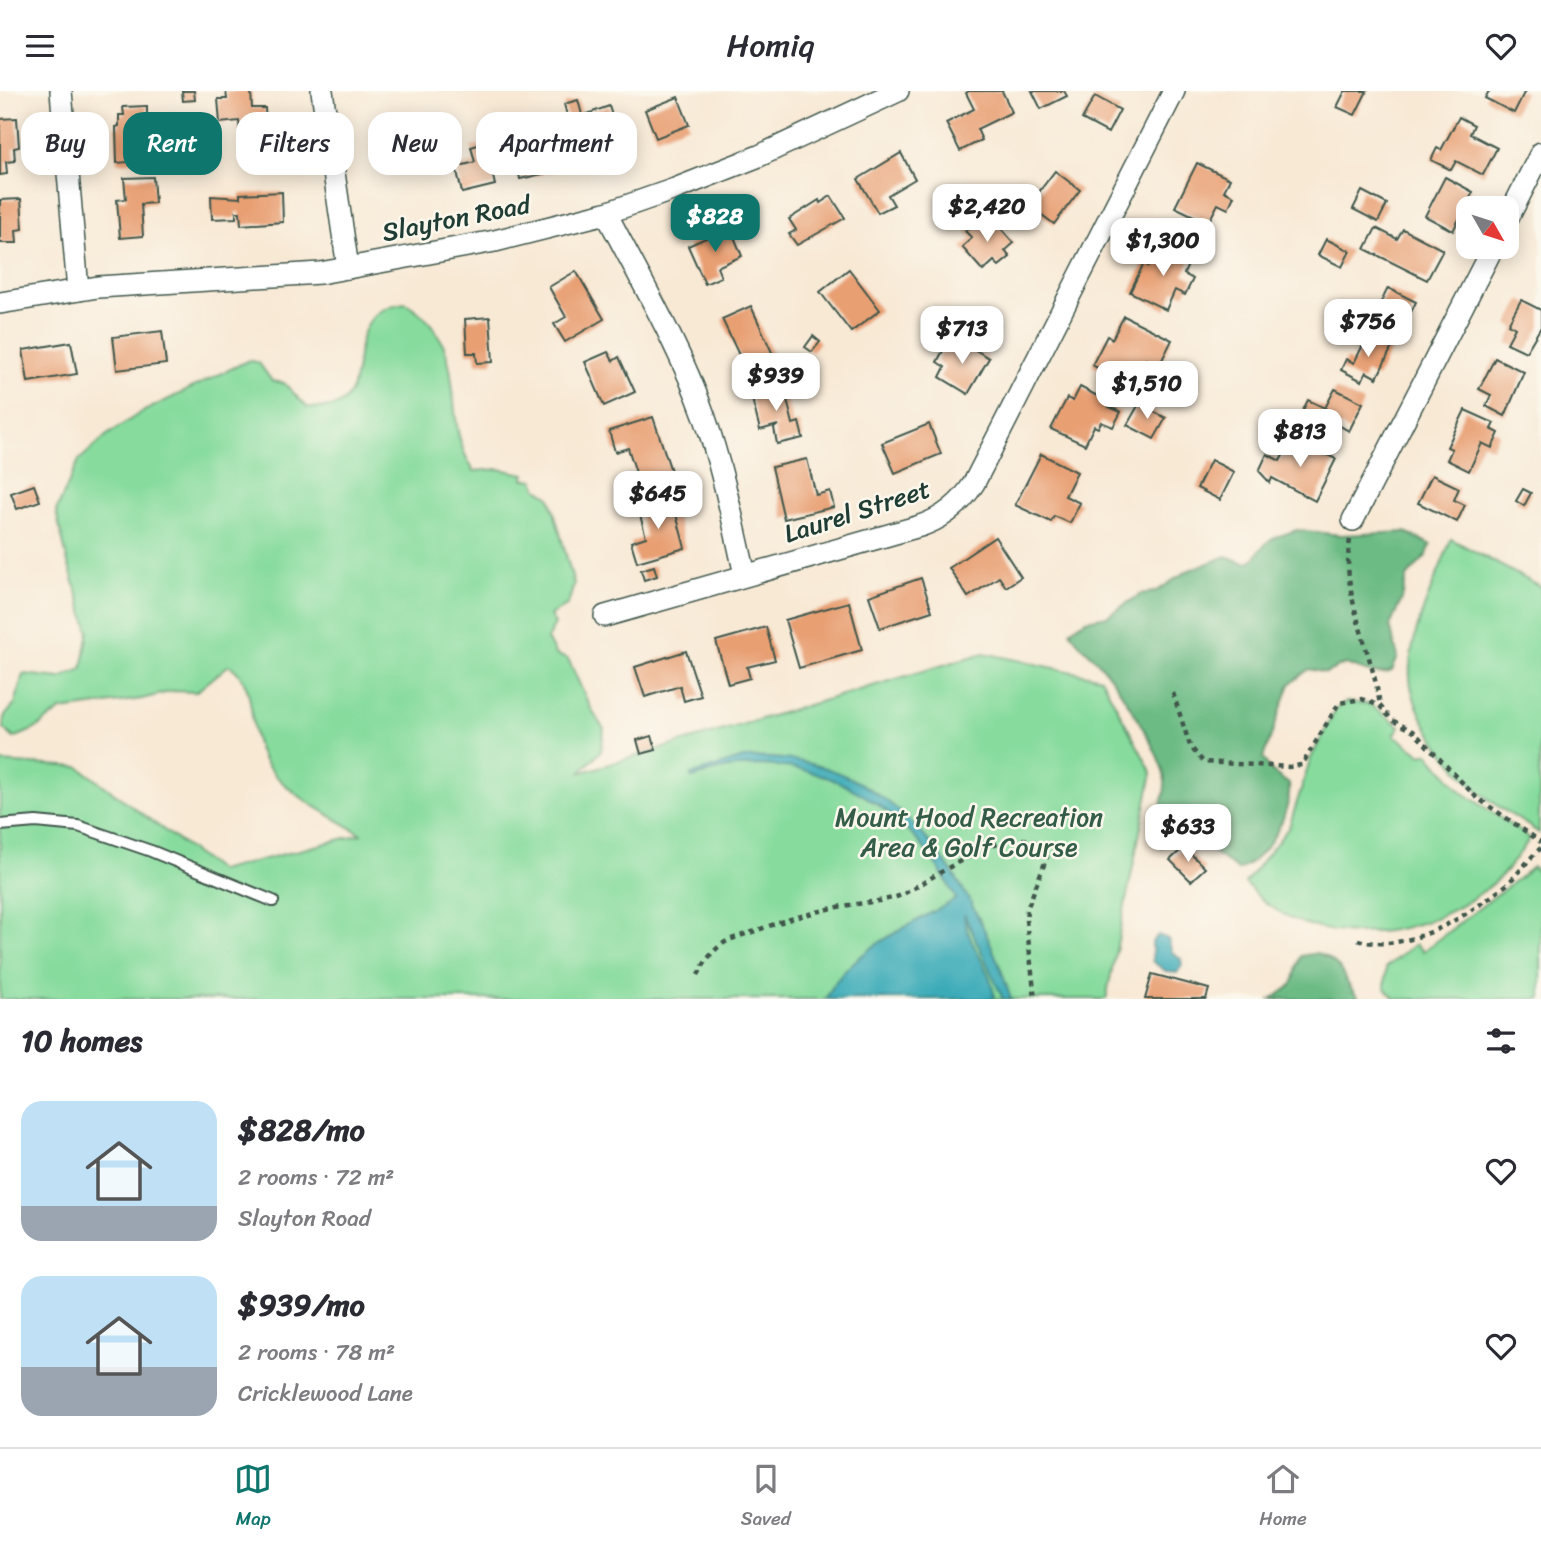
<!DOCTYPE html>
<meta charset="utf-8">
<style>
:root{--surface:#fff;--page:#f7f7f7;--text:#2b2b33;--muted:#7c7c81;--line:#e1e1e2;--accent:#0f766e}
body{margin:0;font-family:Sriracha,sans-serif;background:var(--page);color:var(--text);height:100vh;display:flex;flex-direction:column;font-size:26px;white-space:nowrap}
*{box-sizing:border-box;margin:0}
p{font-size:23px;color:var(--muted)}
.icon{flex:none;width:38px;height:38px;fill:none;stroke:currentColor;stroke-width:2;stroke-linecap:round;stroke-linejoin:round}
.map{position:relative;height:908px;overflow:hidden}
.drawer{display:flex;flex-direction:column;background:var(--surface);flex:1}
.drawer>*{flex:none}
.hud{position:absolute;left:21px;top:21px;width:700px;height:63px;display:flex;gap:14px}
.needle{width:46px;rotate:129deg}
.tools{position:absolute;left:1456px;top:105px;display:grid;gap:14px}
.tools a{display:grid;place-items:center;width:63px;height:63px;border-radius:14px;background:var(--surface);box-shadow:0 4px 18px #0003;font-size:35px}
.price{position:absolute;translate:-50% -60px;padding:0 16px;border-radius:14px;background:#fff;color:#222;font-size:23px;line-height:46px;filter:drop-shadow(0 2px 4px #0008)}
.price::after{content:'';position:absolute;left:50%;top:42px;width:21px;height:16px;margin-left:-10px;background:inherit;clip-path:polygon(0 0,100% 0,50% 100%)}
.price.active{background:var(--accent);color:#fff}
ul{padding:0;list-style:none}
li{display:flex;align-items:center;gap:21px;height:175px;padding:0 21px}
li span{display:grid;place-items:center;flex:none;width:196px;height:140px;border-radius:21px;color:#555}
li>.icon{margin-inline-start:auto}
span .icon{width:84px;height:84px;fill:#fffc;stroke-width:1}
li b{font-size:30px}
h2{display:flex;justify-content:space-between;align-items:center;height:84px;padding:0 21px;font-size:30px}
.pill{padding:0 24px;border-radius:21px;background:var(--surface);box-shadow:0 4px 18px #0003;font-size:24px;line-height:63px}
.pill.active{background:var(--accent);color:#fff}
header{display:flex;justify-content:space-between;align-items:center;height:91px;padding:0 21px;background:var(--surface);font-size:32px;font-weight:600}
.tab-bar{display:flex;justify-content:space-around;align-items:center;height:98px;border-top:2px solid var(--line);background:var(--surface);font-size:19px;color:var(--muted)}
.tab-bar a{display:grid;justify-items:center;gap:4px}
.tab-bar .active{color:var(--accent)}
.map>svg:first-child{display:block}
.green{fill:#86db9d;stroke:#528c68;stroke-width:2}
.forest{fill:#6cbb84;stroke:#467c5c;stroke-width:2}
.water{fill:#3babb8;stroke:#2d7476;stroke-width:2}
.building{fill:#e89f72}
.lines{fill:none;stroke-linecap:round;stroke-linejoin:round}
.service-casing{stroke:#40574c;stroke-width:14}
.minor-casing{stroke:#40574c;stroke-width:24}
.path{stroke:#40574c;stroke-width:4.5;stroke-dasharray:5 5;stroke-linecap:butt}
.service{stroke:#fff;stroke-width:10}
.minor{stroke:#fff;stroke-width:21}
.labels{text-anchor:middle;stroke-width:5;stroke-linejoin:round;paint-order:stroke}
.street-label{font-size:26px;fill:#1f3d34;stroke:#fbf7ec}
.park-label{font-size:26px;fill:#345d49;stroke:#fbf7ec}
</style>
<header><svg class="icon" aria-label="menu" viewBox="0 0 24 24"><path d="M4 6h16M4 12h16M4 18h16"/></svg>Homiq<svg class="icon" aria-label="heart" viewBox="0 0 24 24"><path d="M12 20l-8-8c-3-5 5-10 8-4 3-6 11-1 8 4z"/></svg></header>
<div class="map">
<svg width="1541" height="908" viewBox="0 0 1541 908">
<rect width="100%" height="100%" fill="#fbf7ec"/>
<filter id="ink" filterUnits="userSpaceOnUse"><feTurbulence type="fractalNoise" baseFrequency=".0143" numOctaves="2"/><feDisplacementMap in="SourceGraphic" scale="14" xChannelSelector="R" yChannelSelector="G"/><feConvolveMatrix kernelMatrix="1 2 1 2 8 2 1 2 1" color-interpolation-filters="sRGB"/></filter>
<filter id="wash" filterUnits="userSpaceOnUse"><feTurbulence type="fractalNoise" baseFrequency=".00686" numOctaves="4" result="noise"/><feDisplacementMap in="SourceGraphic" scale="28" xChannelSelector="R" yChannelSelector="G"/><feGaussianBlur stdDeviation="1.57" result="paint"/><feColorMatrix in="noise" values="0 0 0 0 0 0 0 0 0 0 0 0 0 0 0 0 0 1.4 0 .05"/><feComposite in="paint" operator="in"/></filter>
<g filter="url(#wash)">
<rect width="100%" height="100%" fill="#f8e9d5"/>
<!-- green -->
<g class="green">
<path d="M406 212C476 255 436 324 474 380L499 378 525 383 523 388 534 389 538 398 550 406 574 493 568 513 550 524 555 533 547 548 556 564 568 568C580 592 588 617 604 638L601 660 579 682 984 562 1101 587 1152 682 1106 908H0V671L79 676 219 780 361 743C329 723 283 702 263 668 245 638 261 595 229 574L196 601 173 600 142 608 61 619 35 638 14 647 4 638V626L15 613 23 583 60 587 82 578 89 540 68 472 56 420 79 369 107 344 140 322 249 269 259 272 272 290 284 292 307 316C318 317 330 318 339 313 373 295 337 219 406 212Z"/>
<path d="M1451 448 1541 496 1539 742C1521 729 1499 718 1482 703 1450 674 1406 619 1410 575 1413 532 1437 488 1451 448Z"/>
<path d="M1346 611 1369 613 1400 635 1394 644 1422 664 1428 662 1462 701 1530 747C1521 761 1512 774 1500 786 1433 850 1310 868 1245 792L1289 736 1311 667 1336 618Z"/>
<path d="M1533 776 1541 785V908H1395L1385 897 1386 876 1415 853 1423 860Z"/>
</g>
<!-- forest -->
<g class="forest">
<path d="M1297 439 1341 444 1406 441 1431 454 1426 465 1407 486 1402 508 1390 535 1398 566 1392 580C1374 587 1363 578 1345 573L1326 582 1309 578 1290 593 1263 667 1271 680 1289 693C1292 724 1267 766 1238 779L1198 750 1181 745 1161 756 1153 750C1151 729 1166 712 1165 692 1165 666 1117 592 1098 571 1087 559 1080 556 1070 540L1086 529 1107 525 1141 503 1157 500 1187 480 1227 465C1260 482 1249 463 1271 449 1278 444 1289 442 1297 439Z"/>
<path d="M1317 862C1348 873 1340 891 1360 908H1271C1302 890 1289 895 1301 865Z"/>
</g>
<!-- water -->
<g class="water">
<path d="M743 667C889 657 972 784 1011 908H1003L964 823C966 853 994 879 994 908H826C846 860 914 833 956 808 909 709 800 646 692 687L690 684Z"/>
<path d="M1158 844 1168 848 1172 861 1181 868 1182 874 1177 882 1167 881 1152 870V851Z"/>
</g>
<g id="blocks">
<!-- building -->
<g class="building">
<path d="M182 0H194L195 9 183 10Z"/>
<path d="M226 0H251L252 17H265L267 54 241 55 239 30 220 32 218 8H227Z"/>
<path d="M969 0H1002L1012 21 977 38 982 49 960 60 946 32 974 18 966 2Z"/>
<path d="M1032 0H1064L1067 5 1041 18Z"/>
<path d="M1345 0H1367L1355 24 1337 16Z"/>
<path d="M1489 0H1525L1514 22 1485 7Z"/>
<path d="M1095 5 1120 19 1108 42 1082 28Z"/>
<path d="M678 6 689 34 656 47 645 19Z"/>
<path d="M578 9 584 31 570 35 564 13Z"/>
<path d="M147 15V32H153V50L141 51V70L117 72 116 36 119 35V24H124L123 16Z"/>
<path d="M609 15 613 28 621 25 632 57 600 69 584 24Z"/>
<path d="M1459 26 1474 34 1470 43 1497 57 1483 84 1456 70 1451 79 1431 69 1437 57 1441 59Z"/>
<path d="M17 27 19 56 14 57 15 70 6 71 7 83 0 84V28Z"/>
<path d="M413 33 418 77 396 80V74L389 75 384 36Z"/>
<path d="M550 34 556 59 552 60 556 80 520 88 514 60 534 56 530 38Z"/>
<path d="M485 52 495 94 462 102 456 76 475 71 471 56Z"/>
<path d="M901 62 915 88 888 104 894 114 878 122 858 88Z"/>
<path d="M442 66 443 75 436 76 434 67Z"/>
<path d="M1197 72 1230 88 1224 100 1234 105 1228 118 1218 113 1208 132 1175 116Z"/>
<path d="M1055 80 1080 99 1054 133 1029 114Z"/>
<path d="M153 86 155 112 141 113 143 145 120 147 117 109 126 108 124 87Z"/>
<path d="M1445 86 1473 101 1453 140 1425 125Z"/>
<path d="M1362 100 1387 113 1378 131 1353 118Z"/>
<path d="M282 101 283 131 241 134 240 121H236V127L212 128 211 105 240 107V103Z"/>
<path d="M831 105 845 127 797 154 789 143 796 139 789 128 819 109 820 112Z"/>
<path d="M21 108 23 138 16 139 17 152H0V109Z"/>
<path d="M983 124 994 136 997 133 1014 152 1005 160 1010 166 999 175 994 170 983 180 962 156 972 147 965 140Z"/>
<path d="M730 136 742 165 717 176 721 186 705 193 688 155Z"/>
<path d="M1376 137 1397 148 1403 138 1443 159 1427 189 1365 158Z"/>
<path d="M1326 148 1350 160 1342 176 1318 164Z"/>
<path d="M1159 154 1190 169 1184 183 1193 188 1185 204 1175 199 1166 219 1130 201 1144 172 1148 175Z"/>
<path d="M849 178 880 219 851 241 820 201Z"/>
<path d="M576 180 604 228 565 251 554 233 566 226 549 196Z"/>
<path d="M1388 197 1416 211 1400 243 1372 229Z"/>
<path d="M1521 209 1541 219V236L1526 261 1507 252 1515 237 1508 233Z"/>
<path d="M751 215 775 268 747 281 722 228Z"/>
<path d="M1124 225 1172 249 1159 275 1146 268 1138 284 1121 276 1115 286 1092 274 1107 245 1112 248Z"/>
<path d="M490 226 493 271 477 272 476 262H467L465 228Z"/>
<path d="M162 240 166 273 117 279 113 246Z"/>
<path d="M1368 244 1392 256 1377 287 1366 281 1362 290 1341 279 1346 268 1354 272Z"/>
<path d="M813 245 820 251 812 261 805 256Z"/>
<path d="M960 250 989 267 968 303 940 286 945 276 937 271 946 254 955 259Z"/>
<path d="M71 251 77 283 28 291 23 259Z"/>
<path d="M608 261 613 270 619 266 635 301 604 315 585 271Z"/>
<path d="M1495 267 1524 281 1505 325 1486 315 1491 304 1479 298Z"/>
<path d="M783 292 793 333 799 331 803 347 777 353 774 337 778 334 760 339 750 300Z"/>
<path d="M1080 296 1111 312 1109 316 1121 321 1113 336 1101 331 1098 337 1094 335 1085 354 1051 338 1067 307 1073 310Z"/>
<path d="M1335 298 1363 312 1349 340 1340 335 1335 345 1299 327 1308 309 1325 317Z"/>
<path d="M1139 313 1166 327 1154 348 1127 334Z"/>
<path d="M1465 319 1494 332 1491 338 1499 342 1492 357 1482 352 1469 380 1447 369 1452 358 1447 356Z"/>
<path d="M653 326 671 380 639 391 628 357 615 361 609 340Z"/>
<path d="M929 333 941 363 895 382 882 352Z"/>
<path d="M1292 348 1336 368 1315 410 1272 387 1270 392 1259 380 1267 363 1280 370Z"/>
<path d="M1041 363 1077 381 1065 405 1080 412 1070 432 1054 425 1051 431 1015 414Z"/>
<path d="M807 368 816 404 830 400 834 416 784 428 772 376Z"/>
<path d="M1211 369 1234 381 1220 409 1197 397Z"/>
<path d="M1432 384 1459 397 1454 409 1465 414 1457 431 1418 412Z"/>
<path d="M34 394 40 410 17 418 11 402Z"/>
<path d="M1523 398 1531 402 1524 415 1516 410Z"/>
<path d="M672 408 685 457 637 471 631 451 646 446 638 417Z"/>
<path d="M995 446 1021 486 1006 496 999 486 968 506 949 477Z"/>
<path d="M654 475 657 485 644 489 641 479Z"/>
<path d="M921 487 932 520 880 537 869 505Z"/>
<path d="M849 511 862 559 799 577 785 529Z"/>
<path d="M766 536 775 569 747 576 750 587 728 593 716 550Z"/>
<path d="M686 560 701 605 684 610 680 595 645 606 635 576Z"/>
<path d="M652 645 656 659 641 663 637 649Z"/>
<path d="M1184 756 1205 777 1191 790 1170 769Z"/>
<path d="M1152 883 1209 898 1206 908H1145Z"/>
</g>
</g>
</g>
<g filter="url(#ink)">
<use href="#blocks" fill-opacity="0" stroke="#40574c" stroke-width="2"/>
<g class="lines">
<!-- service casing -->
<g class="service-casing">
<path id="service" d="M0 734 36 731 78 735 151 760 273 810"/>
</g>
<!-- minor casing -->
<g class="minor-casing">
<g id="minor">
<path d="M61 0 78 199"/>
<path d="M322 0 348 177"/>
<path d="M606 122C640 188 679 254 704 324 722 376 733 430 745 484"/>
<path d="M1507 129 1541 62"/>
<path d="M0 212 98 196 320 182 495 150 606 122 675 98 759 65 898 0"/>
<path d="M1353 429 1493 156"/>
<path d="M605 525 920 435C944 427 961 413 974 392L1174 0"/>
</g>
</g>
<!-- path -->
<g class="path">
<path d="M1350 449C1340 504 1373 560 1380 615"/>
<path d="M1173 602 1190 655 1203 671 1289 676 1302 674 1339 612 1362 608 1380 615 1392 629 1414 641 1476 706 1541 751"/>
<path d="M1358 849C1406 863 1462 828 1500 799 1516 787 1526 770 1541 757"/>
<path d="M698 884C704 873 710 862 721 854 730 847 744 844 755 840 784 829 814 821 843 815 861 812 879 811 896 806 923 797 1030 712 1047 766L1027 818 1026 829 1035 908"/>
</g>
<!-- service -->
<use href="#service" class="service"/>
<!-- minor -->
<use href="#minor" class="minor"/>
</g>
</g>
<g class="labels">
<!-- street labels -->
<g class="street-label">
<text transform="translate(456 127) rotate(-11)" y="9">Slayton Road</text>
<text transform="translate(857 420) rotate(-18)" y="9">Laurel Street</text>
</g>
<!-- park labels -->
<g class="park-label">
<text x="969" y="735">Mount Hood Recreation<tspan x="969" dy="30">Area &amp; Golf Course</tspan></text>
</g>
</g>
</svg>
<div class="tools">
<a><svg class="needle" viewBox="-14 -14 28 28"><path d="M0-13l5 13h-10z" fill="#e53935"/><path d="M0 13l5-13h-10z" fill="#7c7c81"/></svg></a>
</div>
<b class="price" style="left:987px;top:153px">$2,420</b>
<b class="price active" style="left:715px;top:163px">$828</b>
<b class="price" style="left:1163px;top:187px">$1,300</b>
<b class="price" style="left:1368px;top:268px">$756</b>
<b class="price" style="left:962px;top:275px">$713</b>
<b class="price" style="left:776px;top:322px">$939</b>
<b class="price" style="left:1147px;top:330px">$1,510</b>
<b class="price" style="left:1300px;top:378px">$813</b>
<b class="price" style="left:658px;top:440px">$645</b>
<b class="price" style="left:1188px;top:773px">$633</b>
<div class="hud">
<a class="pill">Buy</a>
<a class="pill active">Rent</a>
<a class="pill">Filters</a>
<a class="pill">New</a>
<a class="pill">Apartment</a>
</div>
</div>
<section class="drawer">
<h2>10 homes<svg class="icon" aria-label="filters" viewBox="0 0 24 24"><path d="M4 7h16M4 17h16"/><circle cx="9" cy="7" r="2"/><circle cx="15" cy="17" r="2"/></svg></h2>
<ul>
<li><span style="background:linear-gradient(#bfe0f5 75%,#9aa5b1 0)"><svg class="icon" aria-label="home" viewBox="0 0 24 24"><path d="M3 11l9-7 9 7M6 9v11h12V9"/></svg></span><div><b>$828/mo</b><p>2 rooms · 72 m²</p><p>Slayton Road</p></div><svg class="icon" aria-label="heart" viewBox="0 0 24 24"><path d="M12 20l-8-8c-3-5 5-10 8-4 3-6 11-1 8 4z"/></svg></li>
<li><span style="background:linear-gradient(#bfe0f5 65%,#9aa5b1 0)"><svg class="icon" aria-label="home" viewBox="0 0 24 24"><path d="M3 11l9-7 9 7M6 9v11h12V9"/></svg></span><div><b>$939/mo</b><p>2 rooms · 78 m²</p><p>Cricklewood Lane</p></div><svg class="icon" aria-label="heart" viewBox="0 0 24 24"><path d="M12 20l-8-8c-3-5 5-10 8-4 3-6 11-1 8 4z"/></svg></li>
</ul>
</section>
<nav class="tab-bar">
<a class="active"><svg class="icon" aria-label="map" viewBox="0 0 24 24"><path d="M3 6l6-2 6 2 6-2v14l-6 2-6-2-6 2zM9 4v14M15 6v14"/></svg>Map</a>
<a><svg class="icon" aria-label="saved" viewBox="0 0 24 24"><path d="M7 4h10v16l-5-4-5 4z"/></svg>Saved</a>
<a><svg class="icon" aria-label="home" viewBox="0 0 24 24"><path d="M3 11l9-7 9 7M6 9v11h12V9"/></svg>Home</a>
</nav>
